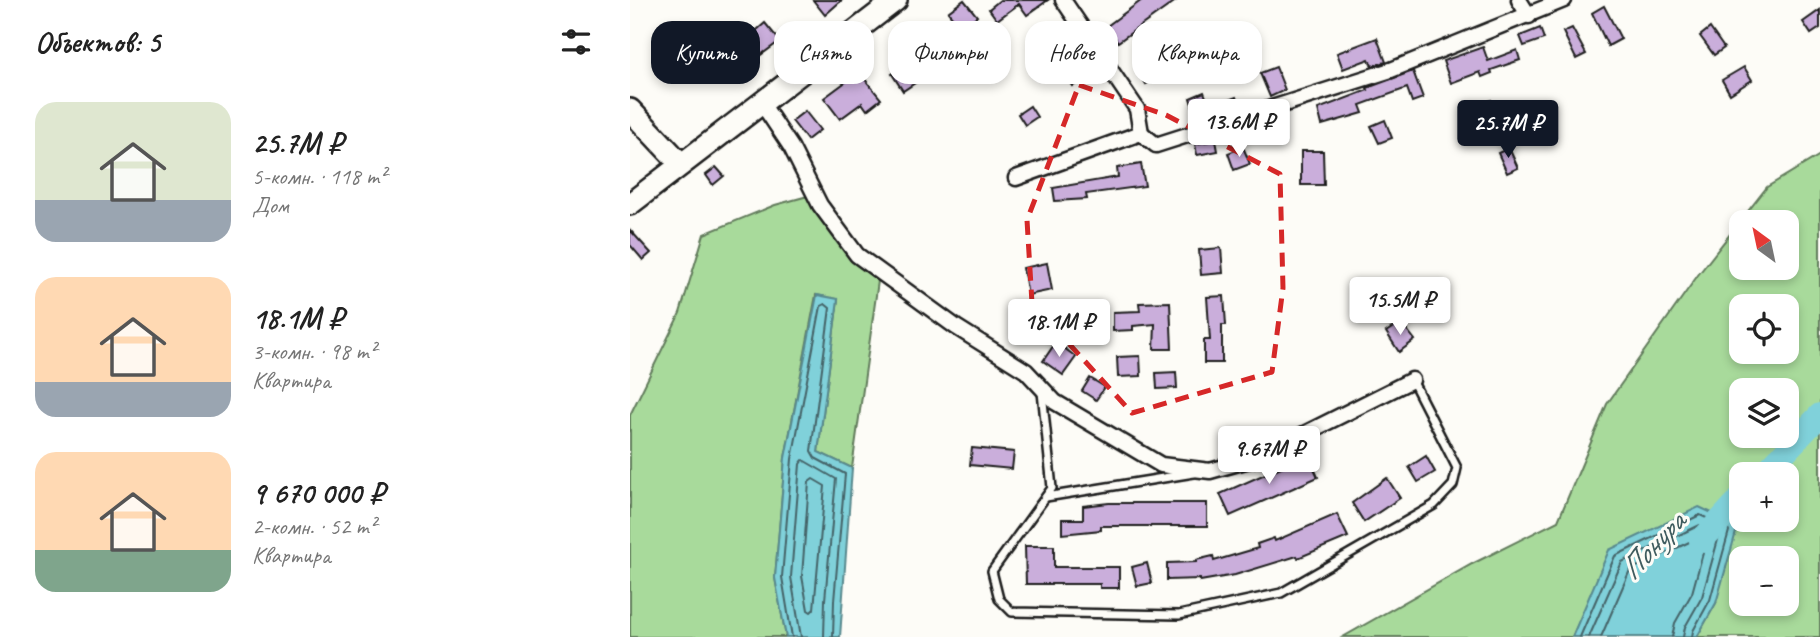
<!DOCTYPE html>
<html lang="ru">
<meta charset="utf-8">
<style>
:root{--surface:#fff;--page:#f6f6f6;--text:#222;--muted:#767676;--accent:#111827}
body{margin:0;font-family:Caveat,sans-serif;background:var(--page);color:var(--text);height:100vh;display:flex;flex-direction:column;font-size:26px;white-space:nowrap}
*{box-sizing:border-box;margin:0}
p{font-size:23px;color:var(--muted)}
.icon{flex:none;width:38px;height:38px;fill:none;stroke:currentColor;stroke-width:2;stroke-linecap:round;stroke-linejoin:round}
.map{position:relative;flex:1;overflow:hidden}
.panel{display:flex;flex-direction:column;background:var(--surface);width:630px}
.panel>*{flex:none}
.top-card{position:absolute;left:21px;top:21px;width:665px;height:63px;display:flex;gap:14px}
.needle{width:46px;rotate:327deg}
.buttons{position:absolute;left:1099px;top:210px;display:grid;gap:14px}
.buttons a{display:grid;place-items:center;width:70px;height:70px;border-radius:14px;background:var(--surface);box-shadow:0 4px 10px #0003;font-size:35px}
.price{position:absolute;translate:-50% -60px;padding:0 16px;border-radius:7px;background:#fff;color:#222;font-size:23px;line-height:46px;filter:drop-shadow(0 2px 4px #0008)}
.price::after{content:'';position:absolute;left:50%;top:42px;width:21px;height:16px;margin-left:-10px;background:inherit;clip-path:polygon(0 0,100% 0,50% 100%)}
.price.current{background:var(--accent);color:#fff}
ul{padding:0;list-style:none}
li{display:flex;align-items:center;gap:21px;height:175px;padding:0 35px}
li span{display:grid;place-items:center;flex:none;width:196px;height:140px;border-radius:21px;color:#555}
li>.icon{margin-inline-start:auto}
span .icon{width:84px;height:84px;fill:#fffc;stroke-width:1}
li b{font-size:30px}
h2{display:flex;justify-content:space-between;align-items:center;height:84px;padding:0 35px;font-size:30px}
.tag{padding:0 24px;border-radius:21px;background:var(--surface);box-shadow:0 4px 10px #0003;font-size:24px;line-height:63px}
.tag.current{background:var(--accent);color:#fff}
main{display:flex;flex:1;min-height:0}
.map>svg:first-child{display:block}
.green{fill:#a8da9b;stroke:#627b5c;stroke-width:2;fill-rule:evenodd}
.water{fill:#80d1da;stroke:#58898e;stroke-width:2}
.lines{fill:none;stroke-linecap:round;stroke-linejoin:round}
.shore{stroke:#446468;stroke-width:2}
.river{stroke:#80d1da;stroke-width:24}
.building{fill:#caaedb;stroke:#1c1c1c;stroke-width:2}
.lane-casing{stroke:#1c1c1c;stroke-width:12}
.street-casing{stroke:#1c1c1c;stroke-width:19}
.secondary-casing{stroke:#1c1c1c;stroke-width:26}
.lane{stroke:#fdfcf7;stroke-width:7}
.street{stroke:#fdfcf7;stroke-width:14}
.secondary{stroke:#fdfcf7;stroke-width:21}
.marked{fill:none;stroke:#d62828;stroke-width:5;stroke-dasharray:14 9;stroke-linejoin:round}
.labels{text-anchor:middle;stroke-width:6;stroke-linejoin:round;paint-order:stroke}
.water-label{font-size:32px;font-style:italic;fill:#3f5b5e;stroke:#fdfcf7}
</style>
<main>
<section class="panel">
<h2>Объектов: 5<svg class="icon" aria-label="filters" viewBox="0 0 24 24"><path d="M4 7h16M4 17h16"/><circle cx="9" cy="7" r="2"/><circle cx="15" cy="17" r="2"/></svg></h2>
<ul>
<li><span style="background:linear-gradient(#dfe7d0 70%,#9aa5b1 0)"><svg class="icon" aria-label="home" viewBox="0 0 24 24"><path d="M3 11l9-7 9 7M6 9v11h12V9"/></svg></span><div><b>25.7M ₽</b><p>5-комн. · 118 m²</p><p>Дом</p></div></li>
<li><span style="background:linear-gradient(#ffd9b3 75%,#9aa5b1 0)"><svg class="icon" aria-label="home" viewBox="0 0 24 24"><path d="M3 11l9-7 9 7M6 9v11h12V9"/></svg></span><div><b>18.1M ₽</b><p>3-комн. · 98 m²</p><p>Квартира</p></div></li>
<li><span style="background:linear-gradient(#ffd9b3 70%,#7fa58c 0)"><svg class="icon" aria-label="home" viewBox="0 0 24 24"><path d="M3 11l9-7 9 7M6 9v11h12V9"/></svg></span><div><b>9 670 000 ₽</b><p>2-комн. · 52 m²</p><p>Квартира</p></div></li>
</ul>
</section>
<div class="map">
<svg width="1190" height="637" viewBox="0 0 1190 637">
<rect width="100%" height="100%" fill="#fdfcf7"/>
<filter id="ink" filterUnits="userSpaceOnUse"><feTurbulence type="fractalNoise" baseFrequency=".0143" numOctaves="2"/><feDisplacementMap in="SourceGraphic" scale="14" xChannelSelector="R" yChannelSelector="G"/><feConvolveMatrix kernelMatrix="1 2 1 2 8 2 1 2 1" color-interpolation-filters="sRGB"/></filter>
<g filter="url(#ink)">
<!-- green -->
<g class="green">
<path d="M1190 155V637H1067L1086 603 960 597 942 637H713L842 564 928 521 977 404 1068 275 1137 187ZM1111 222H1157V268H1111ZM1111 306H1157V352H1111ZM1111 390H1157V436H1111ZM1111 474H1157V520H1111ZM1111 558H1157V604H1111Z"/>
<path d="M178 196 225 261 248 281 222 468 188 452 208 299 186 295 155 458 145 578 156 637H0V415L50 313 74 234 145 205Z"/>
</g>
<!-- water -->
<g class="water">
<path d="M187 295 208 299 188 452 222 468 210 637H156L145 578 155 458Z"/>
<path d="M1069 507 1108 525 1086 603 1067 637H942L979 550Z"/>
</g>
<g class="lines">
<!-- shore -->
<g class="shore">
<path d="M183 479 195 486 184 609 181 612 178 610 172 576 179 482Z"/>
<path d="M162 637 152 577 162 459 191 306 195 304 200 308 181 451 185 458 215 474 204 601 203 637"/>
<path d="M171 637 161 577 170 464 173 460 206 479 195 600 194 637"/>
<path d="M950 637 985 556 1070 515 1098 528 1099 531 1080 600 1063 631 1062 637"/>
<path d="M959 637 992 562 1070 525 1087 532 1089 536 1072 597 1055 627 1053 637"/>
<path d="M971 637 1000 570 1070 537 1075 539 1076 542 1062 593 1045 623 1042 637"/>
</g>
<!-- river -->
<g class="river">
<path d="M1134 474 1190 415"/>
<path d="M1071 541 1111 498"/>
</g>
</g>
<!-- building -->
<g class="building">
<path d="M183 0H212L195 15Z"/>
<path d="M334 0 347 16 331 28 318 12Z"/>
<path d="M370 0H418L397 15 389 4 367 20 359 9Z"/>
<path d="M512 0H547L488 42 477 26Z"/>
<path d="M974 6 991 39 978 46 962 13Z"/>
<path d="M1190 10V28L1181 34 1173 22Z"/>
<path d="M135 23 150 41 117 65 102 43 118 33 120 36Z"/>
<path d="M288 24 298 40 279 53 269 37Z"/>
<path d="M910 28 914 39 894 46 890 36Z"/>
<path d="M942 28 956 54 946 59 933 32Z"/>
<path d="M1080 28 1094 48 1084 55 1070 36Z"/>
<path d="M747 38 756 62 742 66 739 59 713 69 707 53Z"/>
<path d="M853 47 858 61 887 50 890 60 861 70 862 73 852 77 850 72 821 83 813 61Z"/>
<path d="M445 52 460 75 443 86 428 63Z"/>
<path d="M283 60 294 77 273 91 262 74Z"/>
<path d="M522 64 529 76 516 84 509 72Z"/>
<path d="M646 67 655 90 640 97 630 73Z"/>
<path d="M1114 67 1122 80 1100 94 1092 80Z"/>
<path d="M783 71 793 98 782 102 777 88 730 105 733 113 692 125 688 109 738 90 737 88Z"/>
<path d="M229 72 251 99 237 110 232 103 210 119 194 98Z"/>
<path d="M574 92 581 111 566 117 560 98Z"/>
<path d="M606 97 610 108 591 114 588 104Z"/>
<path d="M861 100 870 116 855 123 847 107Z"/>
<path d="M400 106 407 117 395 125 388 114Z"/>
<path d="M175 111 190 130 177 140 162 121Z"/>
<path d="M755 120 762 138 749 143 741 126Z"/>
<path d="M586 140 588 151 567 155 565 144Z"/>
<path d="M613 147 620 164 604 170 598 153Z"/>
<path d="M879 148 888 168 877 173 868 153Z"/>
<path d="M671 151H693L694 185H671Z"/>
<path d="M511 164 515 186 456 194 457 199 425 201 423 188 488 177 487 168Z"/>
<path d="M86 167 94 176 83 185 76 175Z"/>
<path d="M0 230 21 253 13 260 0 245Z"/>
<path d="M591 248 593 273 571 275 569 250Z"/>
<path d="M417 263 422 290 398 295 393 268Z"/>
<path d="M594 296 596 325H592V363H574V340H580L577 297Z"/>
<path d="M540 302 542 349H524L525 324 503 326V330L483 331V312L510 311 509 303Z"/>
<path d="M771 322 785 340 769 352 756 332Z"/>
<path d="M426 342 446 357 433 375 413 361Z"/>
<path d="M510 356 511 376 488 377 487 357Z"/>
<path d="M546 372 547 388 527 389 526 373Z"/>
<path d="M460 378 475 387 466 400 452 391Z"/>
<path d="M342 448 384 452 382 469 340 465Z"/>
<path d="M678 455 688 477 600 516 590 494Z"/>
<path d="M796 456 805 472 788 482 779 467Z"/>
<path d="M757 478 770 498 734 522 722 503Z"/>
<path d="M479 503H577V526H471V530L432 534V519H453V506Z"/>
<path d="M707 514 718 537 668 558 667 556 605 575 570 581V579L537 580V563L566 562V560L583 556 584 561 628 548 627 544 644 538 645 541Z"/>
<path d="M395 546H424V567H489V588H470V584H396Z"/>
<path d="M517 563 522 583 507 586 502 567Z"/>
</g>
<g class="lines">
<!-- lane casing -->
<g class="lane-casing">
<g id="lane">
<path d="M412 392 422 488 362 571 369 599 382 612 549 615 651 593 804 505 823 485 827 468 782 380"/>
<path d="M416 497 564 473"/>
</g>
</g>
<!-- street casing -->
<g class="street-casing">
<g id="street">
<path d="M433 0 507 109 511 133"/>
<path d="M889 0 899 16"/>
<path d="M131 102 161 147 190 205 227 255 326 327 396 371 425 402 531 465 580 471 626 458 782 380"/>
<path d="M386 178 511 133 526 145 761 70 934 0"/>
</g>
</g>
<!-- secondary casing -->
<g class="secondary-casing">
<g id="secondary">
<path d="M0 110 50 163"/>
<path d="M0 204 266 0"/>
</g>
</g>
<!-- lane -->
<use href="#lane" class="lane"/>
<!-- street -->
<use href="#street" class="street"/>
<!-- secondary -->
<use href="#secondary" class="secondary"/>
</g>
</g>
<!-- marked area -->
<path class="marked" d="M449 85 536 115 650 174 653 288 642 372 502 413 402 303 397 220Z"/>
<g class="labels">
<!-- water labels -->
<g class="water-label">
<text transform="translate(1022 545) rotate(-47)" y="11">Понура</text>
</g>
</g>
</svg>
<div class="buttons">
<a><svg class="needle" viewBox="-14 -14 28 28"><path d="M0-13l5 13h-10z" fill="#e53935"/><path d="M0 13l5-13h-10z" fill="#767676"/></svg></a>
<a><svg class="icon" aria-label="locate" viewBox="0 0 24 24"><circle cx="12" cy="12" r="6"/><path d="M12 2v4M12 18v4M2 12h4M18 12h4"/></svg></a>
<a><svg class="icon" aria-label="layers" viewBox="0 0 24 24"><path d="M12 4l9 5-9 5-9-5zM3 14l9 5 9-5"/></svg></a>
<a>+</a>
<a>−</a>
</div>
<b class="price" style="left:609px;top:159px">13.6M ₽</b>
<b class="price current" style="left:878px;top:160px">25.7M ₽</b>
<b class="price" style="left:770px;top:337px">15.5M ₽</b>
<b class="price" style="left:429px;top:359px">18.1M ₽</b>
<b class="price" style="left:639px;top:486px">9.67M ₽</b>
<div class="top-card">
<a class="tag current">Купить</a>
<a class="tag">Снять</a>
<a class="tag">Фильтры</a>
<a class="tag">Новое</a>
<a class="tag">Квартира</a>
</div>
</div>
</main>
